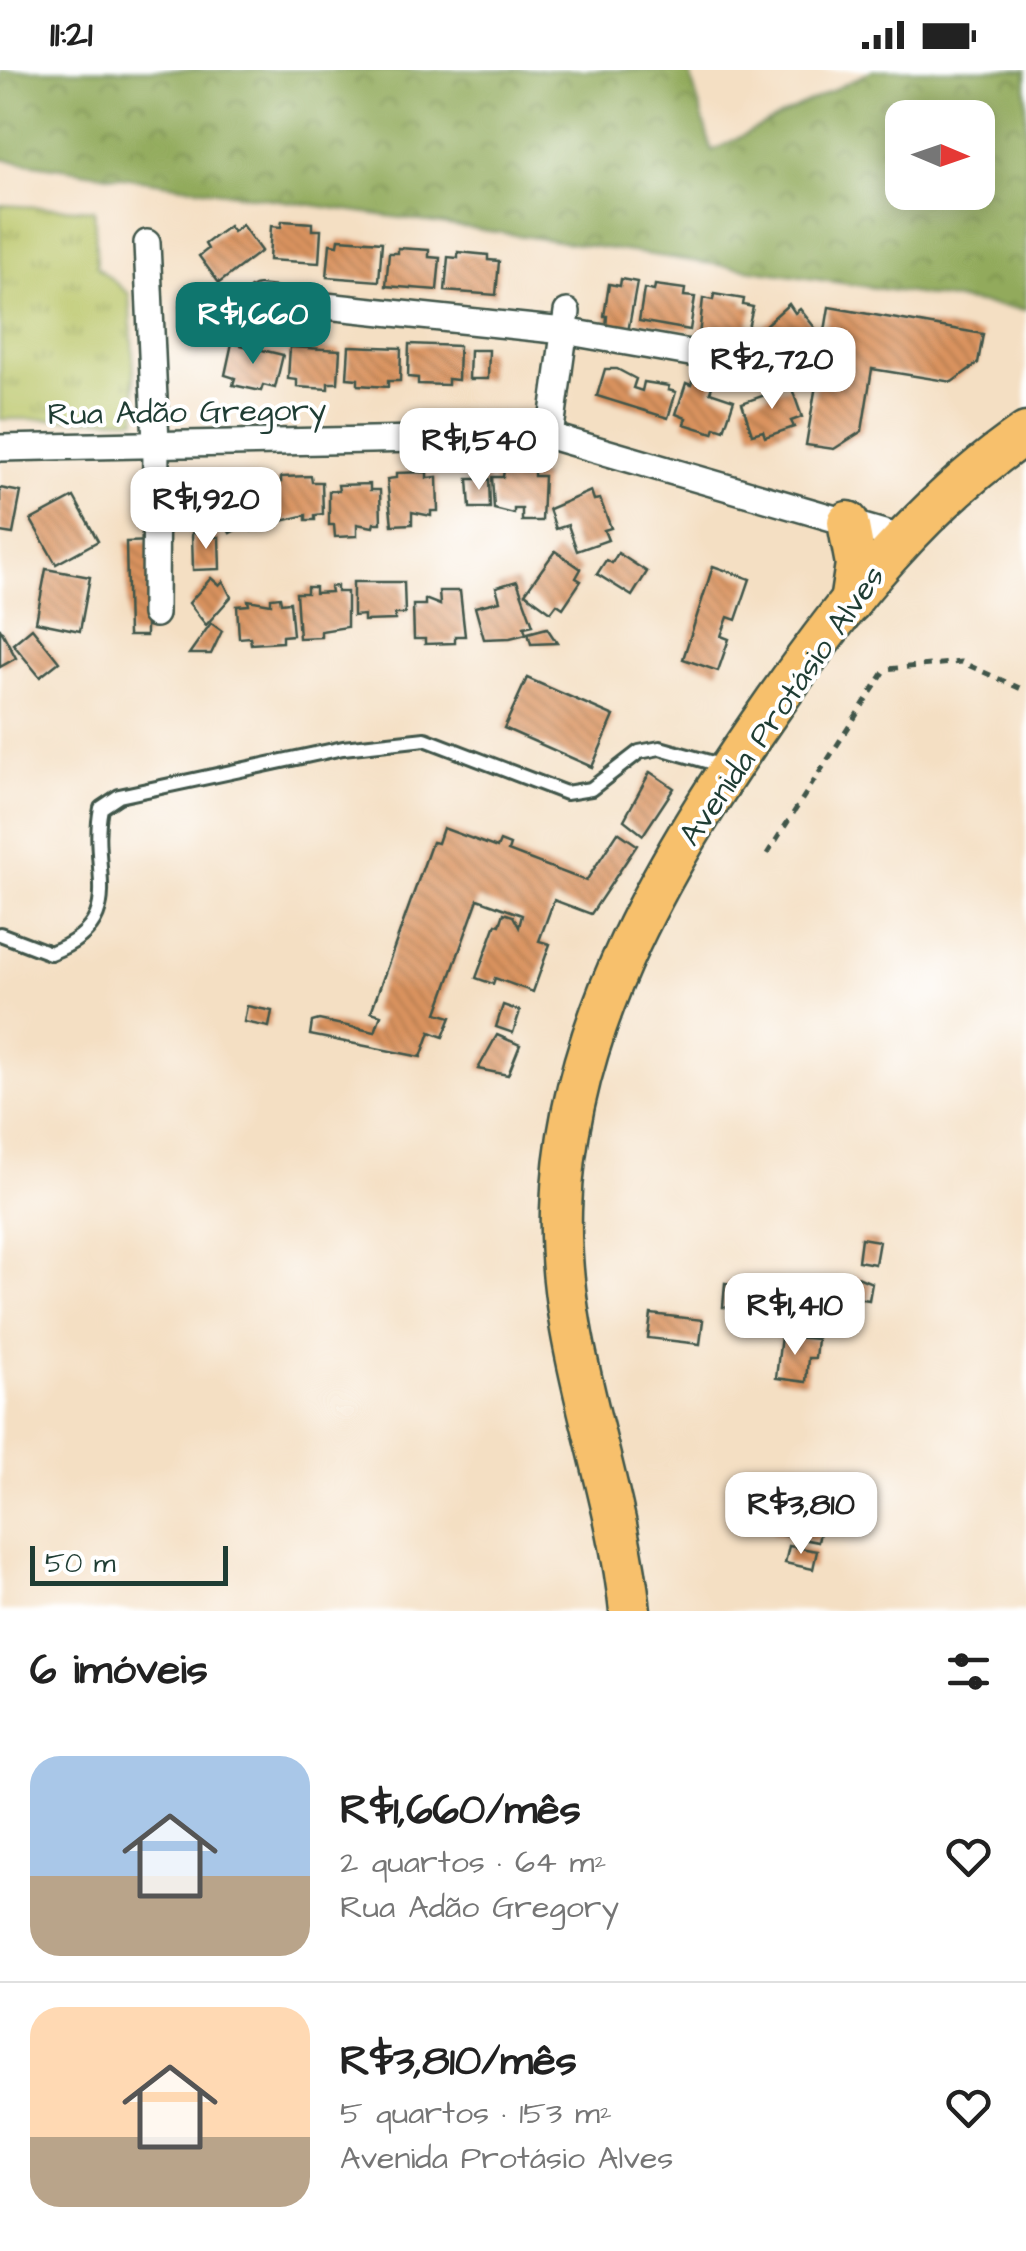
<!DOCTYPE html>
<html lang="pt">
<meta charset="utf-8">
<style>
:root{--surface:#fff;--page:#f6f6f6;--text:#222;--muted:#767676;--line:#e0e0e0;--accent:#0f766e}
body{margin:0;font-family:"Architects Daughter",sans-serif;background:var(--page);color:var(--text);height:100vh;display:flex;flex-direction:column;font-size:38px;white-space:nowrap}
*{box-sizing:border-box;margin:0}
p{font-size:32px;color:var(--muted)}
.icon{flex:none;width:55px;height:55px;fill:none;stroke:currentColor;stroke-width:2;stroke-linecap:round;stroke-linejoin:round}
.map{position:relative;height:1541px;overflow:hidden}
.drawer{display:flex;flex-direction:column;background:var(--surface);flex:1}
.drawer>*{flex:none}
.needle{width:65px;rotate:92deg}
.controls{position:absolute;left:885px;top:30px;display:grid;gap:20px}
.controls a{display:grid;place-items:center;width:110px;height:110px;border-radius:20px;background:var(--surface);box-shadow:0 5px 25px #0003;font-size:50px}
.scale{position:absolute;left:30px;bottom:25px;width:198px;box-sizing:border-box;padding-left:10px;border:5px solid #1f3d34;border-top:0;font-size:28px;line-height:35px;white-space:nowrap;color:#1f3d34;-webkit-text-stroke:8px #fff;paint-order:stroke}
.price{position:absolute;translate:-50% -85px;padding:0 22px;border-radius:20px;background:#fff;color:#222;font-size:32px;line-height:65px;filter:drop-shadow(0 2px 5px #0008)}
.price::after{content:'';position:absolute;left:50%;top:60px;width:30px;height:22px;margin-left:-15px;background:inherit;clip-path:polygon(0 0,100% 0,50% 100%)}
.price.selected{background:var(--accent);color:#fff}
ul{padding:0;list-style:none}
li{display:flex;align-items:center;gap:30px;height:250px;padding:0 30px}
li+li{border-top:2px solid var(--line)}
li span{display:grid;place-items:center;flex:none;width:280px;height:200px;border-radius:30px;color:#555}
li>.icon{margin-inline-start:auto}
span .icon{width:120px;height:120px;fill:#fffc;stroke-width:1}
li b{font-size:42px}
h2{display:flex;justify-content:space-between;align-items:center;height:120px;padding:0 30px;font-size:42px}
.status{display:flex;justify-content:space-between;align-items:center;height:70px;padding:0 50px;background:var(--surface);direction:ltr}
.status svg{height:28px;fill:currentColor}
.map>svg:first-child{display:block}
.forest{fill:url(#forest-crowns);stroke:#587448;stroke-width:2.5;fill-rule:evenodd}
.park{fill:url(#park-tufts);stroke:#6c814d;stroke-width:2.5}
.building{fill:url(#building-back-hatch)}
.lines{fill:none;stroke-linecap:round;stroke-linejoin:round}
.lane-casing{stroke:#3f5549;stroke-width:18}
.street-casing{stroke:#3f5549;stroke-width:30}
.primary-casing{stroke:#3f5549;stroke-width:45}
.path{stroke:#3f5549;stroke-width:5;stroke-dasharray:8 8;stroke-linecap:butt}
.lane{stroke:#fff;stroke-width:12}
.street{stroke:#fff;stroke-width:25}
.primary{stroke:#f7c06c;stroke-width:40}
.labels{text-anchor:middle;stroke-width:8;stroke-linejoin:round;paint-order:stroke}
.street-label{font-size:32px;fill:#1f3d34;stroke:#fff}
</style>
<div class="status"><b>11:21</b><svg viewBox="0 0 49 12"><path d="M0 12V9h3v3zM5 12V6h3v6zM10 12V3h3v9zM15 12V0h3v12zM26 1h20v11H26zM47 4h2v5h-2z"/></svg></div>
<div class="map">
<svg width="1026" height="1541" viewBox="0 0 1026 1541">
<defs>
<pattern id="forest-crowns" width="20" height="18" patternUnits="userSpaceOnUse" patternTransform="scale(2.5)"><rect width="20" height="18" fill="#92aa5b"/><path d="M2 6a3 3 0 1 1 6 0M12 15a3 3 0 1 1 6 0" fill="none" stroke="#778c4c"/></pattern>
<pattern id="park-tufts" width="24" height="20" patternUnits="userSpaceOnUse" patternTransform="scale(2.5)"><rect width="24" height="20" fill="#b9c566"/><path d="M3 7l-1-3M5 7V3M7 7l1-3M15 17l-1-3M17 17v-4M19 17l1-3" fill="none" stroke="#96a155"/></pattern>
<pattern id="building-back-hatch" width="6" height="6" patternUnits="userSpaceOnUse" patternTransform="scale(2.5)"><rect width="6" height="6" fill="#da935e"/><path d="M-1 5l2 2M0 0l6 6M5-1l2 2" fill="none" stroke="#b0794e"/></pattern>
</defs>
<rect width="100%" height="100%" fill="#fff"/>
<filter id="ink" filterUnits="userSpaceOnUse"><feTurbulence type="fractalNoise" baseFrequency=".01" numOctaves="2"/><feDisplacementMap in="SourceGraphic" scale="20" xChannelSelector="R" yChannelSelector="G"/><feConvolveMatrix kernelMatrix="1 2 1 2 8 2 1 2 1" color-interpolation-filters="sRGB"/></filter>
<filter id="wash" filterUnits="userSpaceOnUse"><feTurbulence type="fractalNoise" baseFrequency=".0048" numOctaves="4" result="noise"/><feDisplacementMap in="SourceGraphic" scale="40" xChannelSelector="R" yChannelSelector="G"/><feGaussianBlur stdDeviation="2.25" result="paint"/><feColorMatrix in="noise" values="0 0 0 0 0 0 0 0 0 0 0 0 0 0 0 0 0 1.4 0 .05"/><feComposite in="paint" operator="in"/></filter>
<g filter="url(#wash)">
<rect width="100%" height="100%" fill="#f4dfc3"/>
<!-- forest -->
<path class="forest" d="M0 0H689L712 81 873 0H1026V240L0 89ZM902 48H978V122H902Z"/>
<!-- park -->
<path class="park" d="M0 135 94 140 97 197 129 224 137 349H0Z"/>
<g id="blocks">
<!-- building -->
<g class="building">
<path d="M282 151 312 153V160H321L319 193 269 190 271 156 281 157Z"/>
<path d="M242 155 261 181 219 213 199 186 208 179 205 174 229 156 233 162Z"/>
<path d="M339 169 382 172 379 211 327 207 330 174 338 175Z"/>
<path d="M398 178 429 180V187L440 188 437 220 386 216 389 183H398Z"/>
<path d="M458 182 488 185V190L499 191 496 225 445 221 448 187 458 188Z"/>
<path d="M621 209 637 212 628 262 606 258 607 246H604L609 214 620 216Z"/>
<path d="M655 215 685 219 684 226 695 227 690 260 639 251 644 219 654 221Z"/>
<path d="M217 218 227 269 193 276 180 237 187 236 185 224Z"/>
<path d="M714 224 744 229 743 235 753 237 742 283 698 276 703 228 713 230Z"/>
<path d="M789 234 795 243 800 239 819 263 814 267 820 276 795 296 792 293 781 300 754 265Z"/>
<path d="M829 237 983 264 978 293 952 312 872 299 862 361 834 379 806 375Z"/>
<path d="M232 273 283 285 275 318 263 315 261 321 233 315 235 308 225 305Z"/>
<path d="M409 274 459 276 458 310 448 309V315L418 314V308L408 307Z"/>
<path d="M349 276 401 278 400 311H388V317L358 315V309L347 308Z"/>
<path d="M290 277 340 280 338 313H328V319L297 317V310L288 309Z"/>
<path d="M470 280H489L488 309H469Z"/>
<path d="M605 299H617L636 309 633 318 642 321 644 312 669 316 668 320 676 322 668 348 597 326Z"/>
<path d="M695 303 715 309 710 322 734 330 724 360 715 357 713 363 684 354 686 348 676 344 686 313 691 315Z"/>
<path d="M791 316 802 347 791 351 794 357 765 367 763 361 752 364 742 333Z"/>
<path d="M534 399V406H544L542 451H522V439H514V444L494 439 492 407H503L504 400Z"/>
<path d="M427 402V408L437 407 438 441H431V446L412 442V454L392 455 387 409 396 408V403Z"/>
<path d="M311 406 312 412H322L323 444 315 445V450H306V445L282 451V446H272L271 413 281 412V407Z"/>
<path d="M239 407 242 412 251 407 270 450 252 461 247 454 230 463 224 452 218 455 203 426 223 408 226 414Z"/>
<path d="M468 409H489L490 438H470Z"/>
<path d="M370 414V420H380L381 453H374L373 457 357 454V466L335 467 334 455H329V421H339L338 415Z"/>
<path d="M0 418 21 422 13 464 0 462Z"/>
<path d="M591 421 594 430 600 429 611 458 604 460 608 470 577 481 568 455 556 459 549 439Z"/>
<path d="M74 427 98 471 56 494 31 450Z"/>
<path d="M208 462V467H219L220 499 193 500 192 463Z"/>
<path d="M153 471 155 556H146V566H128L126 472Z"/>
<path d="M555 481 581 499 576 508 581 511 563 538 557 534 551 542 525 523Z"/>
<path d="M618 483 647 502 632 526 597 504 606 490 612 493Z"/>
<path d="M713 496 750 509 736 550 728 547 721 566 729 569 718 601 683 589Z"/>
<path d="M46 499 90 507 80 561 36 552Z"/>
<path d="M211 508 219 515 223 511 231 527 206 555 189 533Z"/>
<path d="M517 511 533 555 524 557 526 564 510 568 484 569 475 537 500 531 496 517Z"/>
<path d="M353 512H404L405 544H395V550L364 551V545L353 546Z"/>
<path d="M337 516V522H347V557L321 561V567L299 568 296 523H307V517H315V523L331 522 330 517Z"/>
<path d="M439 521H460L465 566H455V573L425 574V569H414L413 535H425V529L440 535Z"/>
<path d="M280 527 281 533 290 532 293 565 282 566V572L251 574 250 567 239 568 237 536 249 535 248 530 271 534V528Z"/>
<path d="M211 553 222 561 211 584H189Z"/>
<path d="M0 558 16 588 0 597Z"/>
<path d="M32 558 59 592 40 607 13 574Z"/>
<path d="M547 558 557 573 531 574 528 563Z"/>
<path d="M527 608 614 646 592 697 504 658Z"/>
<path d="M650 702 674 718 643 765 624 750Z"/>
<path d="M443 758 497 778 500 771 510 775 508 781 586 811 618 762 637 775 591 844 554 830 539 871 550 874 533 922 495 908 493 914 476 908 496 854 500 855 504 843 513 846 519 857 522 845 478 829 437 943 451 947 443 967 430 962 421 987 310 965 312 952 319 950 375 962 381 945 371 942 432 772 438 773Z"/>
<path d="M503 935 520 941 513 963 496 957Z"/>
<path d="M247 936 272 941 269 957 244 952Z"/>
<path d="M497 965 520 975 508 1005 478 999Z"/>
<path d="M861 1168 879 1171 875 1194 858 1191Z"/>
<path d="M855 1206 872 1213 869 1230 851 1227Z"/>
<path d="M725 1213 743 1215 741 1238 723 1237Z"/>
<path d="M651 1244 703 1250 700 1274 648 1268Z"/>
<path d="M781 1266 817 1269 815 1288H808L806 1312 776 1308Z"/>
<path d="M780 1427 825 1437 818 1472 772 1463Z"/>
<path d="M789 1476 817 1481 813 1499 785 1493Z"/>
</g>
</g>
</g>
<g filter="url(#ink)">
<use href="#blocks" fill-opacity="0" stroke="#3f5549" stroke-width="2.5"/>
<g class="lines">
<!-- lane casing -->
<g class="lane-casing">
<path id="lane" d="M0 864 50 883C131 853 88 801 101 738L119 726 343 678 425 669 566 723 591 719 639 682 660 678 727 697"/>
</g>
<!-- street casing -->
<g class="street-casing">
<g id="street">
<path d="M147 173 156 373 155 544"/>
<path d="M259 229 564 261 753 294"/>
<path d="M550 366 567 242"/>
<path d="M0 378 550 366 901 468"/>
</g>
</g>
<!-- primary casing -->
<g class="primary-casing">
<g id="primary">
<path d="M848 452 856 494 850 533"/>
<path d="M630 1541C616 1405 557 1279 561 1140 566 952 670 782 775 632 846 531 923 433 1026 363"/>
</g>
</g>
<!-- path -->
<path class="path" d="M767 784 886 599 961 592 1026 621"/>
<!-- lane -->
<use href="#lane" class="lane"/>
<!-- street -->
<use href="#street" class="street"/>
<!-- primary -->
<use href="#primary" class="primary"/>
</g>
</g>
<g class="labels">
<!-- street labels -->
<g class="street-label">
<text transform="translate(187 341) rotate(-1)" y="11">Rua Adão Gregory</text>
<text transform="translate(781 635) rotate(-55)" y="11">Avenida Protásio Alves</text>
</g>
</g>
</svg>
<div class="controls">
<a><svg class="needle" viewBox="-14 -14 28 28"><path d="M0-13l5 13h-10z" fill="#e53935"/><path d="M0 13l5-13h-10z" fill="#767676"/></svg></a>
</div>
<div class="scale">50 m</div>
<b class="price selected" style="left:253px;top:297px">R$1,660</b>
<b class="price" style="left:772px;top:342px">R$2,720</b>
<b class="price" style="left:479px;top:423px">R$1,540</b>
<b class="price" style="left:206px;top:482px">R$1,920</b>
<b class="price" style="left:795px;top:1288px">R$1,410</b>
<b class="price" style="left:801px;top:1487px">R$3,810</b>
</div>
<section class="drawer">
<h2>6 imóveis<svg class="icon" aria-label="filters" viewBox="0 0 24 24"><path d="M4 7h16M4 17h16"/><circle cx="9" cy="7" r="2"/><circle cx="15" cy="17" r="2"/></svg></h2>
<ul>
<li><span style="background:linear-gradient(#a9c7e8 60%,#b9a48a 0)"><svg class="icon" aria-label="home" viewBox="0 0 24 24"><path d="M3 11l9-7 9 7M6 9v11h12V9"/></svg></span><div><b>R$1,660/mês</b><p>2 quartos · 64 m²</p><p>Rua Adão Gregory</p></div><svg class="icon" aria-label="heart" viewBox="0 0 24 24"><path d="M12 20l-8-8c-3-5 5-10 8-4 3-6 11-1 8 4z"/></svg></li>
<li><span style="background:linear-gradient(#ffd9b3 65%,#b9a48a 0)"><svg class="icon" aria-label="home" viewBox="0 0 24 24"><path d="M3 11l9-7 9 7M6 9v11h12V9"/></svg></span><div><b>R$3,810/mês</b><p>5 quartos · 153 m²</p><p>Avenida Protásio Alves</p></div><svg class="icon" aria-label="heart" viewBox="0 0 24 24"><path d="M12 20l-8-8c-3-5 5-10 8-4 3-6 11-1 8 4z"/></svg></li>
</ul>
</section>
